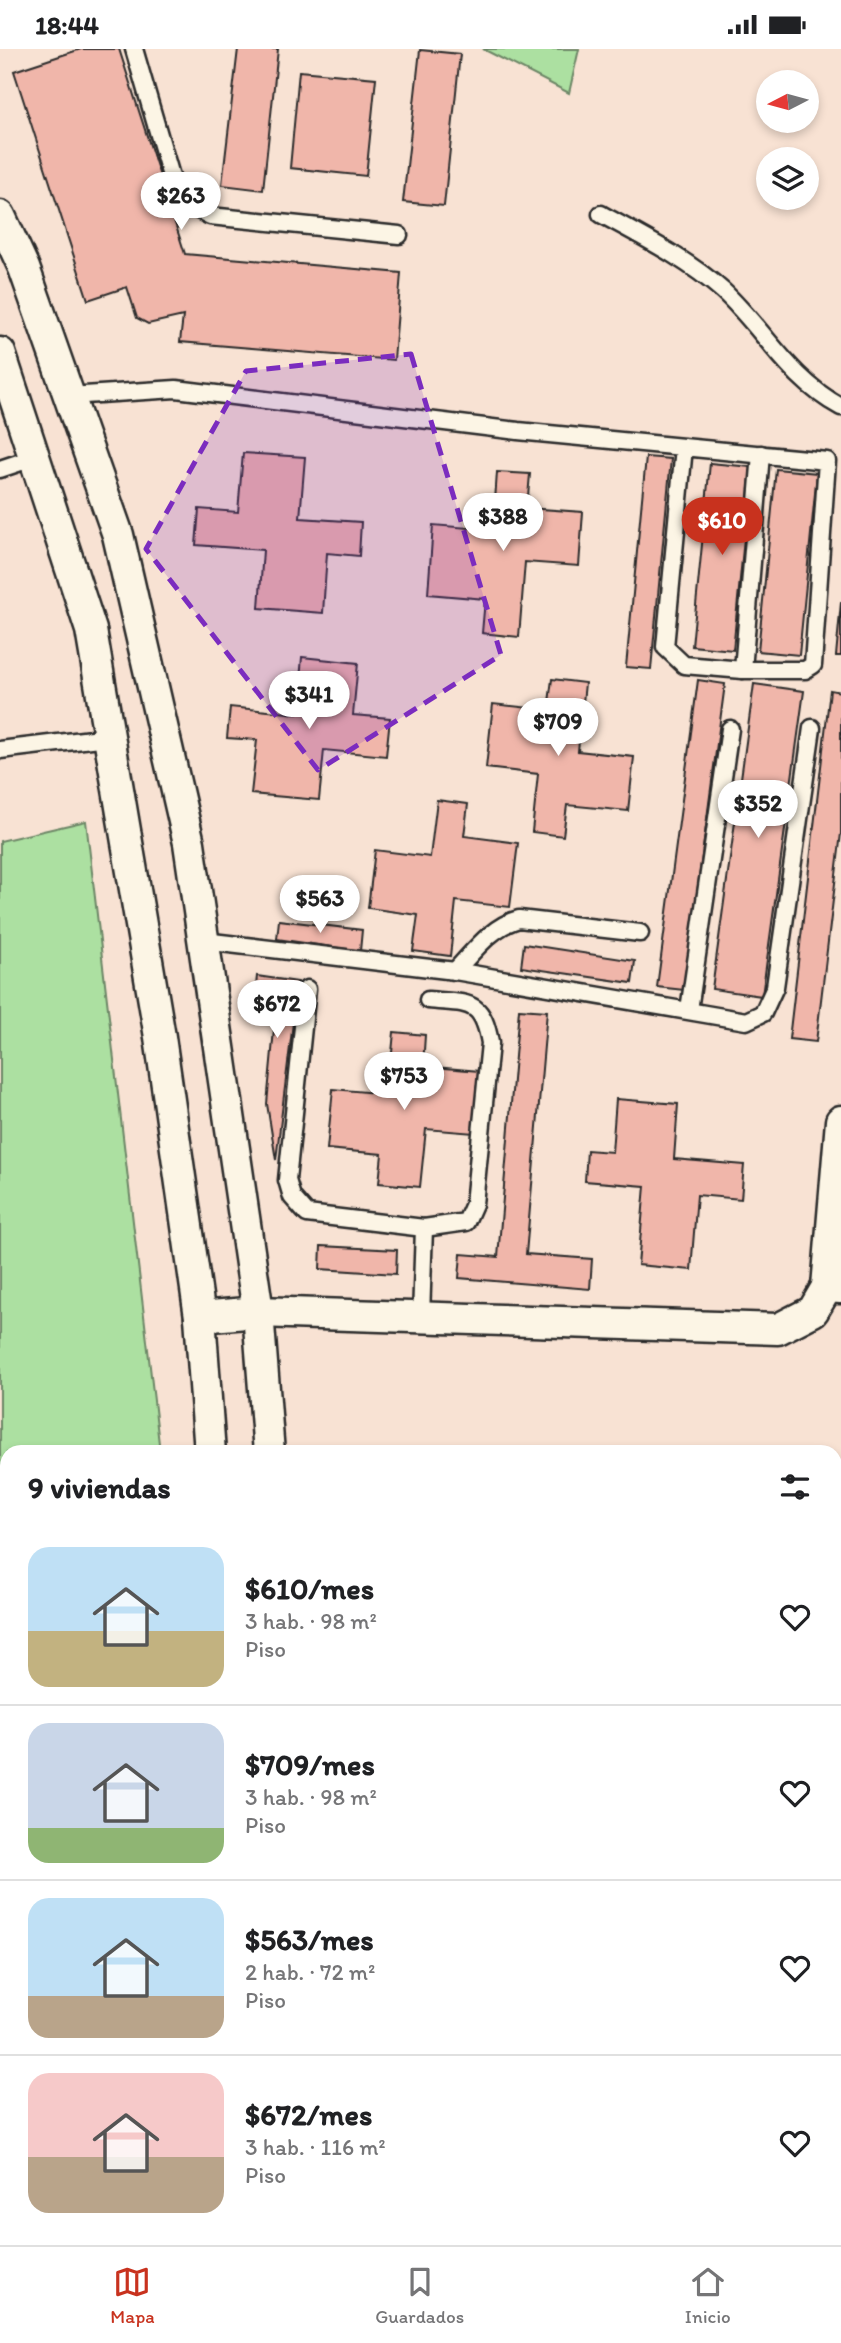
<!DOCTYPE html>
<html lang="es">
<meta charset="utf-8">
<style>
:root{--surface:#fff;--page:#f2f2f2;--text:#202124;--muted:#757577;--line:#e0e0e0;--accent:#c8321e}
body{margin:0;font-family:Itim,sans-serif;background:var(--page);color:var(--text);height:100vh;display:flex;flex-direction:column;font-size:26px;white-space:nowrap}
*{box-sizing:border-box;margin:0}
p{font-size:23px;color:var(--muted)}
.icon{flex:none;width:38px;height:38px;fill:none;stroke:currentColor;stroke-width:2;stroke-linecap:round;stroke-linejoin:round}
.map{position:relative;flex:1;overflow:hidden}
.drawer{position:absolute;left:0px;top:1396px;width:842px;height:800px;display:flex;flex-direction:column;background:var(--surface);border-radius:21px 21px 0 0;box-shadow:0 4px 10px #0003}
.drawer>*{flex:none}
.needle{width:46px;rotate:264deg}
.controls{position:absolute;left:756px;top:21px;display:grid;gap:14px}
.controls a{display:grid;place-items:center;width:63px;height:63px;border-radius:50%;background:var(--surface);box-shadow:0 4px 10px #0003;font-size:35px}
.price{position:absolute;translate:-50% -60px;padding:0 16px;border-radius:24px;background:#fff;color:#222;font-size:23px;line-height:46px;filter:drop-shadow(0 2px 4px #0008)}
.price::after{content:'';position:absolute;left:50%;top:42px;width:21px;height:16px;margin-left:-10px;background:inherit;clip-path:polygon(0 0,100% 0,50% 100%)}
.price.active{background:var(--accent);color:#fff}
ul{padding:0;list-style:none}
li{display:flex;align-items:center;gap:21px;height:175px;padding:0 28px}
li+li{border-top:2px solid var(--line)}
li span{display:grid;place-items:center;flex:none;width:196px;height:140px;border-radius:21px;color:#555}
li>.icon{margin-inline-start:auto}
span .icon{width:84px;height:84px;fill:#fffc;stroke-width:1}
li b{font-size:30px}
h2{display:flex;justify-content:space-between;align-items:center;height:84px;padding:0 28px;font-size:30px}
.status{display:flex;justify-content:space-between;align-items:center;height:49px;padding:0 35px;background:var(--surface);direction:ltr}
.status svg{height:19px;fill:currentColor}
.tab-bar{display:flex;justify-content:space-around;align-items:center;height:98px;border-top:2px solid var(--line);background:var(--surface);font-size:19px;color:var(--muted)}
.tab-bar a{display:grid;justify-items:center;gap:4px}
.tab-bar .active{color:var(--accent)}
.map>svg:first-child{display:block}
.green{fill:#ace0a1;stroke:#6c8666;stroke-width:2}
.building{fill:#f0b6aa;stroke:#2b2b2b;stroke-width:2}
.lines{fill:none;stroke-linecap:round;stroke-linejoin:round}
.service-casing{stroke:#2b2b2b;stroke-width:21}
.minor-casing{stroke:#2b2b2b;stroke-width:35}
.tertiary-casing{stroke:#2b2b2b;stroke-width:42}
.service{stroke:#fcf5e5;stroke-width:16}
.minor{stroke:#fcf5e5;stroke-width:30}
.tertiary{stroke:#fcf5e5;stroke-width:37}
.marked{fill:#7b2cbf;fill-opacity:0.2;stroke:#7b2cbf;stroke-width:5;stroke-dasharray:14 9;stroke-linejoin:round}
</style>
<div class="status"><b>18:44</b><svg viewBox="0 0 49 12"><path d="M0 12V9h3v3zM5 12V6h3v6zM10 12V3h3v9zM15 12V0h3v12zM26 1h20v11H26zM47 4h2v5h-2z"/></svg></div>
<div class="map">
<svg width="841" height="2196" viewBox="0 0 841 2196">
<rect width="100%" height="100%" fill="#f8e2d3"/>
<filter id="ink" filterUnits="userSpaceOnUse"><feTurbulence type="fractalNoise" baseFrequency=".0143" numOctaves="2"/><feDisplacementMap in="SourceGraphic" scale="14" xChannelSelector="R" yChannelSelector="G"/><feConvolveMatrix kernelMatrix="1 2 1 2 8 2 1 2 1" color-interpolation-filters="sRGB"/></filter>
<g filter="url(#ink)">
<!-- green -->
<g class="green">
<path d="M483 0H579L569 44Z"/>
<path d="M86 772 160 1403 7 1404V1735L0 1734V792Z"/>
</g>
<!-- building -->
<g class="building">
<path d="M81 0H119L185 205 401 224 394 311 180 293 183 267 148 275 137 269 127 238 88 251 14 22Z"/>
<path d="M238 0H278L263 141 222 136Z"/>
<path d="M420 1 460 5 444 157 403 153Z"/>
<path d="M299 22 376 29 366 127 290 119Z"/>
<path d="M243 404 305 408 300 469 361 473 359 507 327 504 323 564 259 559 263 501 196 496 199 460 238 463Z"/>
<path d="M646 408 671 410 651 620 626 618Z"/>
<path d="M710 414 751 418 733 601 692 597Z"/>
<path d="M776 420 817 424 799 606 758 602Z"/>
<path d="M497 423 530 425 527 459 583 463 579 517 525 513 519 588 482 584 485 550 428 545 433 476 493 481Z"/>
<path d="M841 553V607H836Z"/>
<path d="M302 608 358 614 353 666 390 669 386 707 324 701 319 751 251 745 257 691 227 689 230 658 297 665Z"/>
<path d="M552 630 585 634 578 702 634 708 628 762 567 756 563 787 532 783 538 725 486 719 493 655 548 661Z"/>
<path d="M698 631 725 635 684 941 657 938Z"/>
<path d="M754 635 804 642 762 947 712 940Z"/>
<path d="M830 641 841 643V784L816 993 789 990Z"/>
<path d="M437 751 468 755 464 787 518 794 510 858 456 852 450 907 413 902 418 866 368 859 375 801 430 808Z"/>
<path d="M279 871 362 881 360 902 277 890Z"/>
<path d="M524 895 635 912 632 934 521 918Z"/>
<path d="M257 927 298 933 276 1111 267 1055 275 970 253 965Z"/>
<path d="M519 960 547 962 526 1205 592 1210 590 1240 459 1229 461 1205 498 1208Z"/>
<path d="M394 983 425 986 423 1017 479 1022 474 1084 426 1080 420 1138 379 1134 382 1105 327 1100 333 1040 388 1045Z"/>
<path d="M616 1050 678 1055 674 1110 744 1116 741 1150 697 1146 691 1221 638 1216 645 1137 585 1132 587 1101 612 1103Z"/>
<path d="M321 1197 397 1201 396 1225 320 1220Z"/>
<path d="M0 1975 7 1976V2072L0 2071Z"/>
<path d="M39 2189H67V2196H38Z"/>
<path d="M82 2190 123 2196H82Z"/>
</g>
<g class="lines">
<!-- service casing -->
<g class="service-casing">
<g id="service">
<path d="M134 0 175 141 187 155 210 167 399 186"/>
<path d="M601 165C643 188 687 210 723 242 764 280 789 330 841 358"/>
<path d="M69 347 176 340 518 382 827 412 813 616 805 621H743L684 616 665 598 684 398"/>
<path d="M0 420 33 409"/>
<path d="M743 621 761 405"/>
<path d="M0 701 108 688"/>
<path d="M204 892 455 922 746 972 763 964 775 938 812 679"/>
<path d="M455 922C474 902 492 877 519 870L640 884"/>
<path d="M307 940 287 1131 292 1148 307 1165 424 1179 466 1173 474 1155 490 994C482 949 468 955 428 951"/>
<path d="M689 961 730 680"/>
<path d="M421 1268 424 1179"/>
<path d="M835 2012 841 2013"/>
<path d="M741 2196 742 2189"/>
</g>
</g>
<!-- minor casing -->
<g class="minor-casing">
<g id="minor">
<path d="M0 167 24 219 118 486 189 794 258 1263 269 1404"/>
<path d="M0 304 91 581 160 988 200 1268 210 1404"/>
<path d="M827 1238 841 1072"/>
<path d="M200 1268 258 1263 778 1280 813 1262 827 1238 841 1239"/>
<path d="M215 2196 216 2189"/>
<path d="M270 2196V2189"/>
</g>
</g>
<!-- tertiary casing -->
<g class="tertiary-casing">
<g id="tertiary">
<path d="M0 1788 7 1789"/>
<path d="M835 1841 841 1842"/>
<path d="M0 1857H7"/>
<path d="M835 1906 841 1907"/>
</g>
</g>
<!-- service -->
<use href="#service" class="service"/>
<!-- minor -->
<use href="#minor" class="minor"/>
<!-- tertiary -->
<use href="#tertiary" class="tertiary"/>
</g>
</g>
<!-- marked area -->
<path class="marked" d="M411 305 501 606 318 721 146 500 246 322Z"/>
</svg>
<div class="controls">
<a><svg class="needle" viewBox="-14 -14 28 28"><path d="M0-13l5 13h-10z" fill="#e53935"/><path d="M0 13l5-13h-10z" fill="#757577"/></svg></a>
<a><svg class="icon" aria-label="layers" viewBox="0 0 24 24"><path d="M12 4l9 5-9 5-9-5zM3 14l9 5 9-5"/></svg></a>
</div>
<b class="price" style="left:181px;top:183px">$263</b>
<b class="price" style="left:503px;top:504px">$388</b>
<b class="price active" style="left:722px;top:508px">$610</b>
<b class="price" style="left:309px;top:682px">$341</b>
<b class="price" style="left:558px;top:709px">$709</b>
<b class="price" style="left:758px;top:791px">$352</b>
<b class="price" style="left:320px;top:886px">$563</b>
<b class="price" style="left:277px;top:991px">$672</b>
<b class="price" style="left:404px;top:1063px">$753</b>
<section class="drawer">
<h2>9 viviendas<svg class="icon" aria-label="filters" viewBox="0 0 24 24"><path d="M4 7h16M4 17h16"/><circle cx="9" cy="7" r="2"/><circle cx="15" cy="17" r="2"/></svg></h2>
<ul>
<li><span style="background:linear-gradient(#bfe0f5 60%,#c2b280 0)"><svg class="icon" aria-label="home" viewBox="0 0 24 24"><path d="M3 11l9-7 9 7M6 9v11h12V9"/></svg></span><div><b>$610/mes</b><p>3 hab. · 98 m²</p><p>Piso</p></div><svg class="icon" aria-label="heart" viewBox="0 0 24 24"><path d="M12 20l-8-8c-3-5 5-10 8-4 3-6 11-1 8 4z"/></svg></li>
<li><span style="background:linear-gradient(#c9d6e8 75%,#8fb573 0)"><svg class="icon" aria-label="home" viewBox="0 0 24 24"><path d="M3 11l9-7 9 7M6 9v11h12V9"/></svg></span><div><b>$709/mes</b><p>3 hab. · 98 m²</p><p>Piso</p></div><svg class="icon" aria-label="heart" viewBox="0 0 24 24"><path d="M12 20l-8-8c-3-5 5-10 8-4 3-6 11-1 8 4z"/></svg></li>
<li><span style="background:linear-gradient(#bfe0f5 70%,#b9a48a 0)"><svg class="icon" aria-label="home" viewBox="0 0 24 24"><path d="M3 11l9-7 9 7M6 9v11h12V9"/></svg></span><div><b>$563/mes</b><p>2 hab. · 72 m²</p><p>Piso</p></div><svg class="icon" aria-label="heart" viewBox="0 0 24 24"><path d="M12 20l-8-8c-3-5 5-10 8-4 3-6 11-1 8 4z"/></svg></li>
<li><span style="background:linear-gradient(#f6c9c9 60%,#b9a48a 0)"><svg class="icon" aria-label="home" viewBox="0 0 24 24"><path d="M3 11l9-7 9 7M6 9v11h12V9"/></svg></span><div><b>$672/mes</b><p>3 hab. · 116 m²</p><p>Piso</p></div><svg class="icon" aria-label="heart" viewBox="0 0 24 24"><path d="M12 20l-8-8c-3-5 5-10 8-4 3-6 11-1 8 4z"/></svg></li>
</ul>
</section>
</div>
<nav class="tab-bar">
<a class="active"><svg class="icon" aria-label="map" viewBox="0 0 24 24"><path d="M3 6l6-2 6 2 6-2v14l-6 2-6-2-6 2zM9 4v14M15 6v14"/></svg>Mapa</a>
<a><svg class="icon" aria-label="saved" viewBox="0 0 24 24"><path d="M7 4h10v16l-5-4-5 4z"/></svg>Guardados</a>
<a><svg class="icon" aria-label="home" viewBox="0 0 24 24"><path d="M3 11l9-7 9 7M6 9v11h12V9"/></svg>Inicio</a>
</nav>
